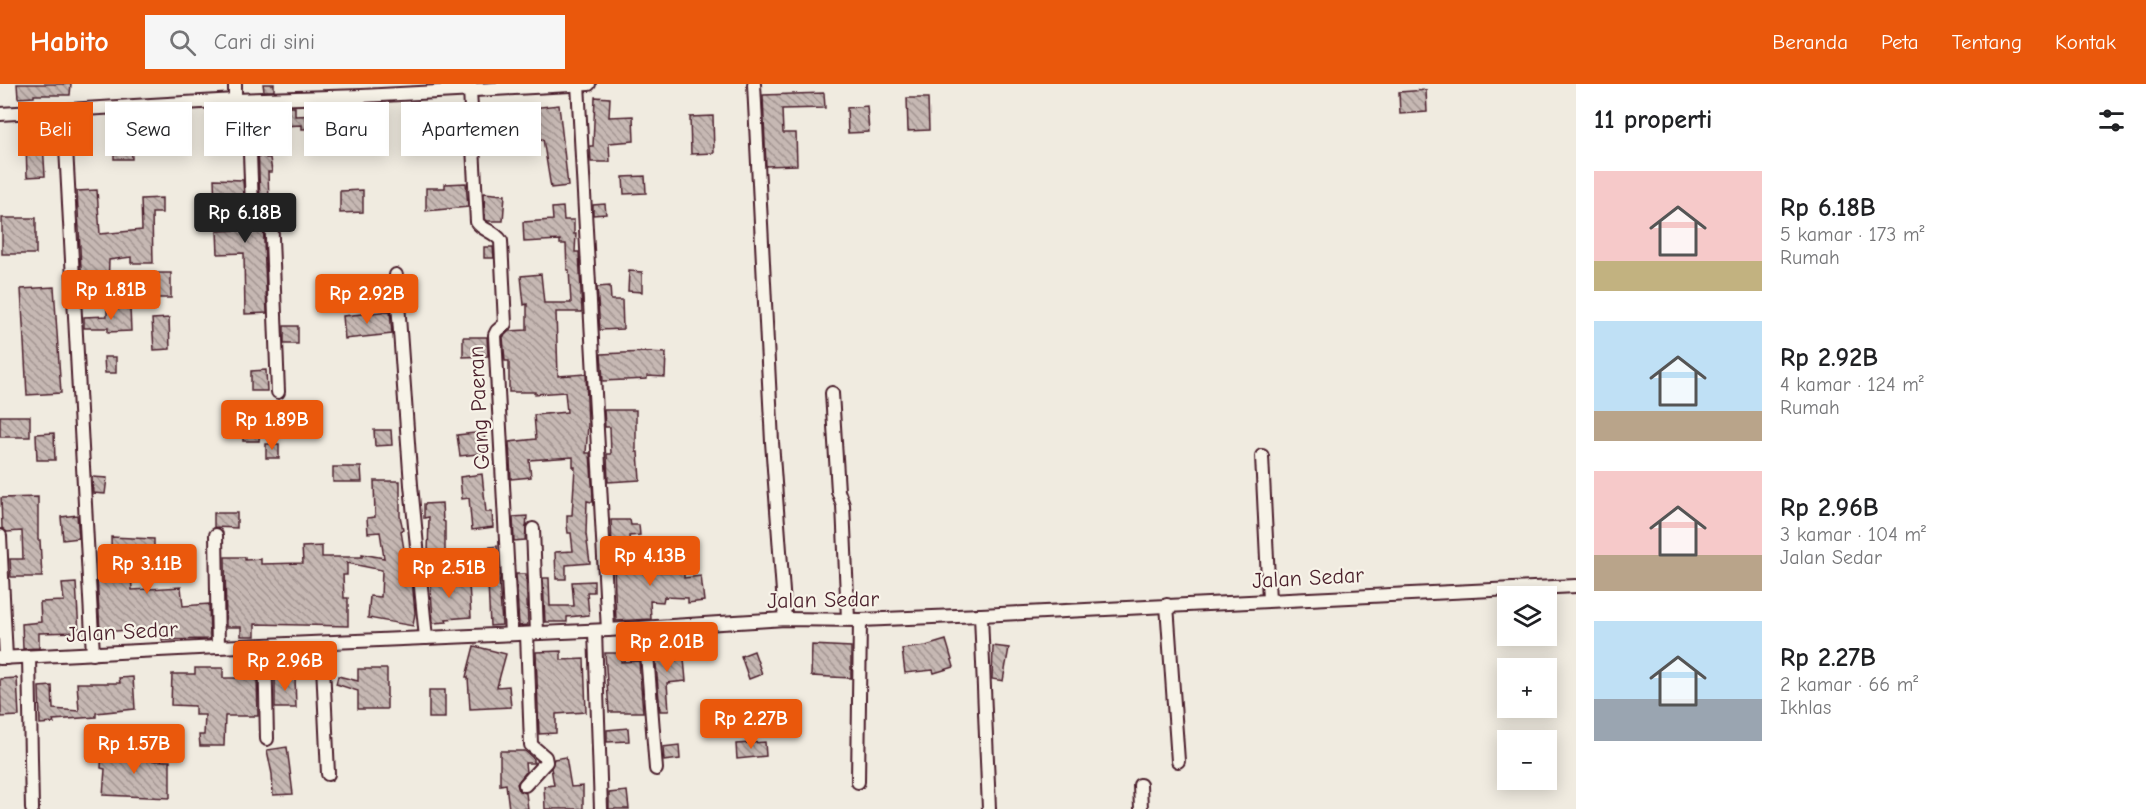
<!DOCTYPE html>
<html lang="id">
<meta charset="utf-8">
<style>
:root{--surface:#fff;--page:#f6f6f6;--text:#202124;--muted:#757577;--accent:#ea580c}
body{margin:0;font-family:"Comic Neue",sans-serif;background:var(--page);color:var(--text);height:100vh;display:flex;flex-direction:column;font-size:22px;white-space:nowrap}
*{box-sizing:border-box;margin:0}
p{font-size:20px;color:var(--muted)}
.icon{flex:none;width:33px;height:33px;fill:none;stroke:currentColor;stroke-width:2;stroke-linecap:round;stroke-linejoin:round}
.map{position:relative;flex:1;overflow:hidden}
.details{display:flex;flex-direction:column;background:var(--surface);width:570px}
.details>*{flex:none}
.hud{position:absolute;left:18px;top:18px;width:570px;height:54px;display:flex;gap:12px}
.tools{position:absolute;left:1497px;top:502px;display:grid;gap:12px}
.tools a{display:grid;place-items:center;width:60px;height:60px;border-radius:0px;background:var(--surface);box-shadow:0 3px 15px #0003;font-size:30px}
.price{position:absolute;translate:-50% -51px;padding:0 14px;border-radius:6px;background:var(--accent);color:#fff;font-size:20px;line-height:39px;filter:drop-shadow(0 2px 3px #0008)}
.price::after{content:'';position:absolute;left:50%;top:36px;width:18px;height:14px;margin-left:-9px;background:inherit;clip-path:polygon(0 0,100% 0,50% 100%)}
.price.active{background:#222;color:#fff}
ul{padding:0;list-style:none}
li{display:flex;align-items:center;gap:18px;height:150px;padding:0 18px}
li span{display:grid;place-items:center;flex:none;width:168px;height:120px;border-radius:0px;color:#555}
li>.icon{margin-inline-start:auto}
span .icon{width:72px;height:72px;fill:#fffc;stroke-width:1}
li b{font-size:26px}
h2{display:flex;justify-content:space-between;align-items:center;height:72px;padding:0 18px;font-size:26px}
.tag{padding:0 21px;border-radius:0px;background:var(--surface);box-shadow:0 3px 15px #0003;font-size:21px;line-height:54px}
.tag.active{background:var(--accent);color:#fff}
header{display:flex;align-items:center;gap:36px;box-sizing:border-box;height:84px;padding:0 30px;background:var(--accent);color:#fff}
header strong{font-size:28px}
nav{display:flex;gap:33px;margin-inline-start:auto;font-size:21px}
.search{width:420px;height:54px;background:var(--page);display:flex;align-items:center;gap:15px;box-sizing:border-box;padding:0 21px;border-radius:0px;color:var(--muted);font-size:22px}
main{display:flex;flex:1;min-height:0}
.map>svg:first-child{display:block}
.building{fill:url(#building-back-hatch);stroke:#4a1f2b;stroke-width:1.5}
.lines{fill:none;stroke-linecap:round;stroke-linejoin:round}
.minor-casing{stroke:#4a1f2b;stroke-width:16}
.minor{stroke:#f7f3e8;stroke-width:12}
.labels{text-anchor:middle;stroke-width:4.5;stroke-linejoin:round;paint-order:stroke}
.street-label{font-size:22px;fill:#4a1f2b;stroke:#f7f3e8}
</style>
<header>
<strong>Habito</strong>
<div class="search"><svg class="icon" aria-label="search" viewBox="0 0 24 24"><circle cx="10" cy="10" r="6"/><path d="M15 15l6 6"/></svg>Cari di sini</div>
<nav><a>Beranda</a><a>Peta</a><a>Tentang</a><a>Kontak</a></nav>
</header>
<main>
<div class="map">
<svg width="1576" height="725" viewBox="0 0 1576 725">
<defs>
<pattern id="building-back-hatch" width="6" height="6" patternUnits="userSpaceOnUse" patternTransform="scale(1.5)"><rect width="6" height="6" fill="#c6b8b3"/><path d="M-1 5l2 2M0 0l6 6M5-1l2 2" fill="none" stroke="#a39592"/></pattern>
</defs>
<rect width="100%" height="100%" fill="#f0ebe0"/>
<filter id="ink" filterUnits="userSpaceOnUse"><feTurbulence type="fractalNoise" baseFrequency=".0167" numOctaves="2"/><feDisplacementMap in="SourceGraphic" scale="12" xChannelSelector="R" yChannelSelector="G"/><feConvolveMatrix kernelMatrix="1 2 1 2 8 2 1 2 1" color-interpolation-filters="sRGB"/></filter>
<g filter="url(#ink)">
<!-- building -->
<g class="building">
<path d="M17 0H71L70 11H34V13L18 14Z"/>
<path d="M263 0H274V7H264Z"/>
<path d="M1426 6 1427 28 1400 30 1399 8Z"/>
<path d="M824 9 825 24 782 25 783 49H796L797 81 766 82 763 11Z"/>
<path d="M595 13 610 14 609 33 633 32 634 57 609 59 610 78H591L590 62H593Z"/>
<path d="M907 14H928L929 46 908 47Z"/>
<path d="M559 21 568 102 551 104 543 55 489 60 487 34H503V27Z"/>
<path d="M867 22 869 48 848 49 847 24Z"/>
<path d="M265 23H295V32L347 30 349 52 336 53V44L302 45V41L282 42 283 52 265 54 266 74H270L272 88H268L269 118H260L257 31 266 30Z"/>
<rect x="368" y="32" width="14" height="24"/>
<path d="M713 32 714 69 691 70 690 33Z"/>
<path d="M228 34H240L241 59 214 62 213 43 228 42Z"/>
<path d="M435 40V45L450 44 451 69 419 72 418 41Z"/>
<path d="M114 52H131L132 75H114Z"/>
<path d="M43 59 45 92 27 93 26 60Z"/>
<path d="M645 92 646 109 624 110 623 93Z"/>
<path d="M214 95 243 96 245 128 251 133 263 134 267 229 245 230 244 169 218 170 217 147 237 146 238 120H215Z"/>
<path d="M466 99 468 123 426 127V104H445V100Z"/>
<path d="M97 106 100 150 142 146 141 115 162 114V129H152L153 179H131V173L109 176 108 204 82 203 77 107Z"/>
<path d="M363 106V128L340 129V107Z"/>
<path d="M484 109 505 111 503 137H487L485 135Z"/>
<path d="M605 120 606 130 593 131V121Z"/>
<path d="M563 123 564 136H574V150H576L575 168H579L582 228H556L558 292 586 290 588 341 586 369H590L593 414 592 418 587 417 586 450 590 479 566 481V495H556L555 468 573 467 571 449H568L567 441V431H572L575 383H573V373L529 376 531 393 511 395 509 358 536 355 534 331 567 328 565 308 535 310V308H509V277H505L503 253 509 247 527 246V220L524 221 521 192 541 190 544 219H571L569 186H567L566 160H560V156L524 158 523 138 553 136 552 124Z"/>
<rect x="2" y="134" width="34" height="36"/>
<path d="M484 163H493L494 174H484Z"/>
<path d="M629 187 642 188V208L628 207Z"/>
<rect x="151" y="189" width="20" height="25"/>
<path d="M610 202 611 216H622L623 245 600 246 597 203Z"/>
<path d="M54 203 61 309 27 311 21 205Z"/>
<path d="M130 224 131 247 108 248V244H84V233L107 232V225Z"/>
<path d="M390 227 392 250 345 255 343 232Z"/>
<path d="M169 234 170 265 154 266 152 235Z"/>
<rect x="284" y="242" width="14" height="18"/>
<path d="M463 253H487L488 272 463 273Z"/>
<path d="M646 268 666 269 665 293 647 292V295L603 297 601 270Z"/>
<path d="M104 273H116V289H105Z"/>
<path d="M266 286 267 307H251V287Z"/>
<path d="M604 326H636V368H638L640 396 608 398 607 370H611L610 343H605Z"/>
<rect x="0" y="332" width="30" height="21"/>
<path d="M243 341H260L259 357H243Z"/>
<path d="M374 346H391L392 361 375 362Z"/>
<path d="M484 348 486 369 460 372 457 351Z"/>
<path d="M54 349 55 376H37L36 350Z"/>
<rect x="266" y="360" width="13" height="14"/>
<path d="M333 383H361L362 398H333Z"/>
<path d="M482 390 486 428H492L493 443 472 446 469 414 462 415 460 393Z"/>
<path d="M92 393 107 394 105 410 93 409Z"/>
<path d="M374 397H400V432L403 446 401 447 407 484H411L415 529 413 542 368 534 370 512 381 513 382 486 347 479V491H343L344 514H348V542L255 540V552H241V543H226L225 473H245V476L261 475V480L303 479 302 463 322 462V473H362V470L384 474 380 448 368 449 367 434 375 433Z"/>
<path d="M38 413V456H40L42 493H11L10 475H23L22 447 7 448 2 444 1 414Z"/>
<path d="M442 419 443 437 445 438V468L428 469 429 433 424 434V420Z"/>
<path d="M214 429H237V444L214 443Z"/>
<path d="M77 431 79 454 63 456 61 433Z"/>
<path d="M527 432 525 456 514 457 513 433Z"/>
<path d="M611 436H630L631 441H639L640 451 629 452 630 463H612Z"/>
<path d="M111 453 154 455V467L183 465 184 478 154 481V486H131L132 506 181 503 183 522 209 520 210 555 162 556V544L100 548 97 492 112 491Z"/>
<path d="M497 462 502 541 490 542 487 477H484L483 464Z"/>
<path d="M647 469 648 487 668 488 669 482H684V494L701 492 704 517 688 519V514L664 513 663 518 650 517 651 535 616 537 614 481 625 482 624 470Z"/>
<path d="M445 488 447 502 469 500 471 533 446 535 447 538 433 539 430 489Z"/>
<path d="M516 490H526L528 541 519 542Z"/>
<path d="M543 494H549L550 522H574L572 498 594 497V508H587L589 531 567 533V538H545Z"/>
<path d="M76 499 79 548 39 549V564L23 565 22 540 41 538 40 518 64 517 62 500Z"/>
<path d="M666 556 668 576 684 575 686 597 667 599 669 627H660L654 557Z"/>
<path d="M946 556 954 583 934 589 933 586 905 589 902 565 926 562Z"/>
<path d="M812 561 851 563V594L811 592Z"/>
<path d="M474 562 506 570 497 603 509 602 511 623 470 625 468 593H466Z"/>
<path d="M993 562 1009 564 1003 597 992 595Z"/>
<path d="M561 567V576L584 575 586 628 556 630V649L539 650 536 568Z"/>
<path d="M754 567 762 590 749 595 741 572Z"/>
<path d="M605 569H621V578L639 577 643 628H609Z"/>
<path d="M195 584H223V594H257L258 632H225L224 662H200L199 651H204L205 631H195V622L171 621 172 590H195Z"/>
<path d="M358 585H387V625H358V607L336 600 338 592 358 597Z"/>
<path d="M295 592 296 624H275V593Z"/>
<path d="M133 593 135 625 96 629V633L53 636 54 639 40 640 39 603 52 602 53 625 79 627 77 599H120L119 594Z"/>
<path d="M17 594 19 632 1 633 0 595Z"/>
<rect x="429" y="606" width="16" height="28"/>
<path d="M628 644 629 657 607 658V646Z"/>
<path d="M765 658 766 672 737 675 736 660Z"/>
<path d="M679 661 680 675 664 677 663 663Z"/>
<path d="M102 662 131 663 130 676 170 677V714L103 711 105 685 101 684Z"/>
<path d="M287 663 293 710 273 711 272 690 267 666Z"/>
<path d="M500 667H525L534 675V679H525L526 688 517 700 519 707 526 709 528 725H509L506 700 500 701Z"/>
<path d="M566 673 571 703 583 702V725H545L544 702 554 701 551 684 554 675Z"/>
<path d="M627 707 629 725H609V709Z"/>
</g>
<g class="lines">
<!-- minor casing -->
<g class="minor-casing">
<g id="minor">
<path d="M235 0V16"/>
<path d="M578 0 608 546"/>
<path d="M754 0 772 358 785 535"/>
<path d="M470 6 477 138C483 147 495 147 501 157L505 240 497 247 495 251 511 550"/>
<path d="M248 16 252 123 254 126H269L271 128 278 308"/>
<path d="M64 26 93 570"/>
<path d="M0 30 235 16 362 12 589 0"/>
<path d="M396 191 411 401 426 554"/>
<path d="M832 309 838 407 843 421 848 535"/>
<path d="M1262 372 1269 516"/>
<path d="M533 445 537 549"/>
<path d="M216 451 218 563"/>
<path d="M0 452 6 574"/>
<path d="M1167 521 1178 677"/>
<path d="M981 531 989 725"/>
<path d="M645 544 656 685"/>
<path d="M595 547 601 725"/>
<path d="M322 559 328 690"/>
<path d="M265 561 267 655"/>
<path d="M29 573 32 725"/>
<path d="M0 574 218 563 608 546 785 535 860 536 981 531 1576 502"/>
<path d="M858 698 860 536"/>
<path d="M525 701 546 678 545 673 531 661 527 550"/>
<path d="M1140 701 1141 725"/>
</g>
</g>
<!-- minor -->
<use href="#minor" class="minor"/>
</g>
</g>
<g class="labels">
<!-- street labels -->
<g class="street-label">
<text transform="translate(478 324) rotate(-93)" y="8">Gang Paeran</text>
<text transform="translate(1308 493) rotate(-3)" y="8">Jalan Sedar</text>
<text transform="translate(823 515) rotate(-1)" y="8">Jalan Sedar</text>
<text transform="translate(122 547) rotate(-3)" y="8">Jalan Sedar</text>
</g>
</g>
</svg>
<div class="tools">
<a><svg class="icon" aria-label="layers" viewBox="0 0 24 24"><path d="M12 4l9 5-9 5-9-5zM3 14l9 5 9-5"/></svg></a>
<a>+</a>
<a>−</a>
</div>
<b class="price active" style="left:245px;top:160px">Rp 6.18B</b>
<b class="price" style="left:111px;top:237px">Rp 1.81B</b>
<b class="price" style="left:367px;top:241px">Rp 2.92B</b>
<b class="price" style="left:272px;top:367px">Rp 1.89B</b>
<b class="price" style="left:650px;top:503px">Rp 4.13B</b>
<b class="price" style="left:147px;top:511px">Rp 3.11B</b>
<b class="price" style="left:449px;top:515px">Rp 2.51B</b>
<b class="price" style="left:667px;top:589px">Rp 2.01B</b>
<b class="price" style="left:285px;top:608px">Rp 2.96B</b>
<b class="price" style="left:751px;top:666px">Rp 2.27B</b>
<b class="price" style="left:134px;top:691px">Rp 1.57B</b>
<div class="hud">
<a class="tag active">Beli</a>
<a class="tag">Sewa</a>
<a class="tag">Filter</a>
<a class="tag">Baru</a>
<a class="tag">Apartemen</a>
</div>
</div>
<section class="details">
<h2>11 properti<svg class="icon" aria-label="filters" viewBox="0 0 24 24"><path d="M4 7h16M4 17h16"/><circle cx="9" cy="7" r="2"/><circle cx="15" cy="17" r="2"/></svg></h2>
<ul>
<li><span style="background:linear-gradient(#f6c9c9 75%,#c2b280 0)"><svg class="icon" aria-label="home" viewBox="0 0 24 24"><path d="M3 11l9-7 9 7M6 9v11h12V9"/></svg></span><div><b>Rp 6.18B</b><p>5 kamar · 173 m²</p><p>Rumah</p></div></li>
<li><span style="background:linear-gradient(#bfe0f5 75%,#b9a48a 0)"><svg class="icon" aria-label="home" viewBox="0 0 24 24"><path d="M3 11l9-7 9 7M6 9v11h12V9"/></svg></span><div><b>Rp 2.92B</b><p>4 kamar · 124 m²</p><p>Rumah</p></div></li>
<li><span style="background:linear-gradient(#f6c9c9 70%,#b9a48a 0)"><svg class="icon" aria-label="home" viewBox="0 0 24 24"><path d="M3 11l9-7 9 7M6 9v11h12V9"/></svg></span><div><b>Rp 2.96B</b><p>3 kamar · 104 m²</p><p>Jalan Sedar</p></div></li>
<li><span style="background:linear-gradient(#bfe0f5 65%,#9aa5b1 0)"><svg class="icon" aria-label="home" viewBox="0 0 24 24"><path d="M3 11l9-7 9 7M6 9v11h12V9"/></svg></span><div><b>Rp 2.27B</b><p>2 kamar · 66 m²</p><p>Ikhlas</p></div></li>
</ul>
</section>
</main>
